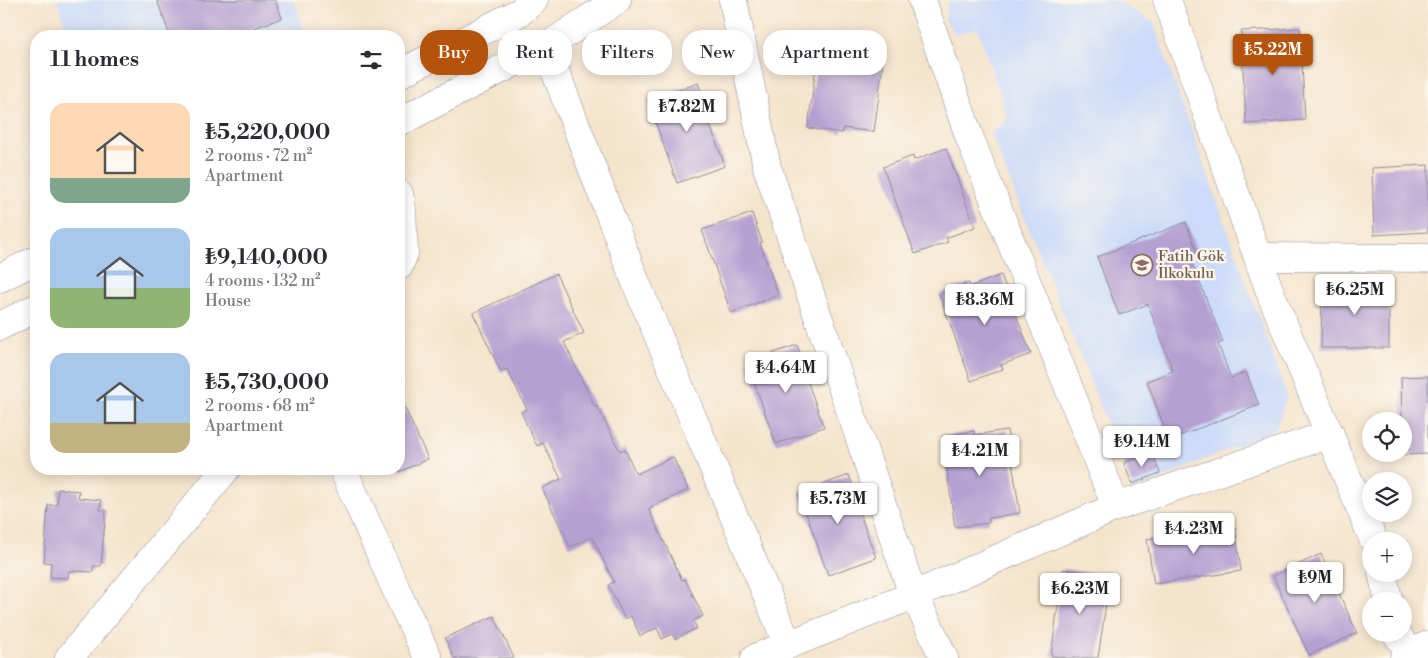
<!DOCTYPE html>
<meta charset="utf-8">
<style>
:root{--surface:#fff;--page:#f7f7f7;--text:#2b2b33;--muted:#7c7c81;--accent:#b45309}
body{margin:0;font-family:"Libre Bodoni",serif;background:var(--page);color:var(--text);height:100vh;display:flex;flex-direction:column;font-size:19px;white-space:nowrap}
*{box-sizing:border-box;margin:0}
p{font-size:16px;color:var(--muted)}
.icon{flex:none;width:28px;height:28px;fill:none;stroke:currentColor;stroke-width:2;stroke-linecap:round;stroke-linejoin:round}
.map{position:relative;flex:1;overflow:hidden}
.sheet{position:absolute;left:30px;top:30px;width:375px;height:445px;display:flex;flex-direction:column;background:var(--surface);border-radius:20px;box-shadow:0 2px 12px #0003}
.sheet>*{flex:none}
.guide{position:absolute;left:420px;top:30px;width:475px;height:45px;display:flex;gap:10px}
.fabs{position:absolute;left:1362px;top:412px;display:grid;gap:10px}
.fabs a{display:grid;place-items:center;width:50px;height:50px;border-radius:50%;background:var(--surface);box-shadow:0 2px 12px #0003;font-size:25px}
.price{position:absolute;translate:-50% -42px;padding:0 11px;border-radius:5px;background:#fff;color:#222;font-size:16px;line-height:32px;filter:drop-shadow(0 1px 2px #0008)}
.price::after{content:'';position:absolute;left:50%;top:30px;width:15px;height:11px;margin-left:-8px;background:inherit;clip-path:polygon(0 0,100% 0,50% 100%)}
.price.selected{background:var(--accent);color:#fff}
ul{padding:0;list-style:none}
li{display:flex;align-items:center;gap:15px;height:125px;padding:0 20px}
li span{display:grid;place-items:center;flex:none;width:140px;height:100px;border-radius:15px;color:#555}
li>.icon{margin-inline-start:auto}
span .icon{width:60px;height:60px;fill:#fffc;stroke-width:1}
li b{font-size:21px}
h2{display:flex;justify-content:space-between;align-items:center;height:60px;padding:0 20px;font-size:21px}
.chip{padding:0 18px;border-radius:20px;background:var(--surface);box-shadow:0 2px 12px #0003;font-size:18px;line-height:45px}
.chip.selected{background:var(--accent);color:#fff}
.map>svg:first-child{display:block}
.built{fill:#ccdbf9}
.building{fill:#b5a0d2}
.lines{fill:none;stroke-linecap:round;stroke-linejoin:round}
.minor-casing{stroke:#888a95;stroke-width:29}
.minor{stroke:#fff;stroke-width:28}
.labels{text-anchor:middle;stroke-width:4.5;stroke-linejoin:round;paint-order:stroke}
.education-label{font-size:15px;fill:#785e54;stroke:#fbf7ec;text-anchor:start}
</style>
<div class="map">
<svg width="1428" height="658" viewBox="0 0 1428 658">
<rect width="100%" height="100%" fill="#fbf7ec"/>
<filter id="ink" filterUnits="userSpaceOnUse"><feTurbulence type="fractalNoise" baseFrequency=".02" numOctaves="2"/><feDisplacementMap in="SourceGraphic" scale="10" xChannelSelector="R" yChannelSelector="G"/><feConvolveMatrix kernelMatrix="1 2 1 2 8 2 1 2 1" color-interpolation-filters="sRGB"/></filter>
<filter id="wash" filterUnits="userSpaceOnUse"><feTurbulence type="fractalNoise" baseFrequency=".0096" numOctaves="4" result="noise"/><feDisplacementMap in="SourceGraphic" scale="20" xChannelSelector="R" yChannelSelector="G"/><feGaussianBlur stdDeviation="1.12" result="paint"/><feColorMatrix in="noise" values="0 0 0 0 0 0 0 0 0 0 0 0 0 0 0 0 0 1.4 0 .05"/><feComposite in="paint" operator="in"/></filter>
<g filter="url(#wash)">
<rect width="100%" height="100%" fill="#f5e4cc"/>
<!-- built -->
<g class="built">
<path d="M57 0H294L306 36H68Z"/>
<path d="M992 0H1115L1153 22 1287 396 1276 429 1134 490 991 134 1008 118 977 28 956 35 945 20 948 2Z"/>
</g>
<g id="blocks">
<!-- building -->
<g class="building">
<path d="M157 0H275L282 18 232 36H170Z"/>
<path d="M1300 28 1305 120 1246 124 1241 31Z"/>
<path d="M820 36 852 40 851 44 885 48 874 132 843 128 842 133 808 128Z"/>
<path d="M698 83 709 113 706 114 725 166 677 183 648 101Z"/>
<path d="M946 148 975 227 946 238 948 242 915 254 883 167 913 156 914 160Z"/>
<path d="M1428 165V232L1374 235 1372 168Z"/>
<path d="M752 213 762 242 760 243 778 295 731 313 702 230Z"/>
<path d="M1186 222 1197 252 1189 255 1223 342 1218 344 1231 378 1246 372 1259 405 1169 440 1147 381 1173 371 1148 304 1119 315 1097 257Z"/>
<path d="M556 274 584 333 564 342 595 407 597 406 620 451 625 449 636 474 673 457 688 490 652 507V508L649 510 682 580 685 579 703 616 693 621 697 628 675 639 672 634 662 639 657 628 640 636 631 616 625 619 608 585 614 582 592 537 570 547 542 488 561 479 543 443 537 446 521 412 527 409 507 369 501 372 473 313Z"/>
<path d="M1001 275 1031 354 1001 365 1003 369 971 381 939 294 969 283 970 287Z"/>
<path d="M1322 284H1389V348H1321Z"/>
<path d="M797 345 808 374 805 375 824 427 776 444 747 362Z"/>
<path d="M1428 376V454L1403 455 1404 421H1402L1401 377Z"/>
<path d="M399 395 428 459 399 472Z"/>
<path d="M1007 430 1020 513 989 518V523L955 527 942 436 974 431V435Z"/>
<path d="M1152 452 1160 473 1132 484 1124 463Z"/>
<path d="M849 475 860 505 857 506 876 558 828 575 799 493Z"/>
<path d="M58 489 79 491 78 498 101 500 100 510H106L101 566H93V572L69 571 68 578 50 577 51 563 44 562 48 505H57Z"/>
<path d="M1235 527 1241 571 1154 584 1147 539Z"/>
<path d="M1321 554 1357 633 1309 655 1273 576Z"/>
<path d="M1063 569 1110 576 1098 658H1067L1051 656Z"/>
<path d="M494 616 514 658H454L445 638Z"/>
</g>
</g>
</g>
<g filter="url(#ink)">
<use href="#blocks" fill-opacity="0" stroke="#888a95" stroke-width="1"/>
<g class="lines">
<!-- minor casing -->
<g class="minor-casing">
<g id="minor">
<path d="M733 0 767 167 910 586 944 658"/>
<path d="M922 0 969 136 1116 507"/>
<path d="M1167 0 1270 292 1374 541"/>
<path d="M546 47 636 283 788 645"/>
<path d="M399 74 520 12 534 0"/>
<path d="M399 122 552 43 617 0"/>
<path d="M399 194 402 209 404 253 399 266"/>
<path d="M1258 257 1428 258"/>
<path d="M0 278 36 260"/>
<path d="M0 326 36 308"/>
<path d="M343 469 402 603 428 658"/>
<path d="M1382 574 1389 601"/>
<path d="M1397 634 1410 653"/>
<path d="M69 658 226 469"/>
<path d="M755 658 914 595 1116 507 1330 434"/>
<path d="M1404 658 1410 653 1428 645"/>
</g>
</g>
<!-- minor -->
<use href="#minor" class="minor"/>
</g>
</g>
<!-- icons -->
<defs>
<g id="school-ring" transform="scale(1.125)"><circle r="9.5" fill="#fbf7ec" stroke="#8d6e63" stroke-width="1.5"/><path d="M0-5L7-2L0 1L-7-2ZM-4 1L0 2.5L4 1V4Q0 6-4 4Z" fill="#8d6e63"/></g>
</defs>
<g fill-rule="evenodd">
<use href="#school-ring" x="1142" y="265"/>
</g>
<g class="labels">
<!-- education labels -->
<g class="education-label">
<text x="1158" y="261">Fatih Gök<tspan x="1158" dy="17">İlkokulu</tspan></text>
</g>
</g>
</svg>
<div class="fabs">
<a><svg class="icon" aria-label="locate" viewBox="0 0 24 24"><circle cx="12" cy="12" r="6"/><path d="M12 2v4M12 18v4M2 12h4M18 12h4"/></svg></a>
<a><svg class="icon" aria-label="layers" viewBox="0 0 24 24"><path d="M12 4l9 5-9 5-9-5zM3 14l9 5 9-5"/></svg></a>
<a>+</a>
<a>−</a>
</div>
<b class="price selected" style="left:1273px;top:76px">₺5.22M</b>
<b class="price" style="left:687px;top:133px">₺7.82M</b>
<b class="price" style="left:1355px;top:316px">₺6.25M</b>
<b class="price" style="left:985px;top:326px">₺8.36M</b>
<b class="price" style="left:786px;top:394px">₺4.64M</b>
<b class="price" style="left:1142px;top:468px">₺9.14M</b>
<b class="price" style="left:980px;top:477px">₺4.21M</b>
<b class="price" style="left:838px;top:525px">₺5.73M</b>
<b class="price" style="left:1194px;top:555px">₺4.23M</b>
<b class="price" style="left:1315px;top:604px">₺9M</b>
<b class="price" style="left:1080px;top:615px">₺6.23M</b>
<div class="guide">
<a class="chip selected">Buy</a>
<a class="chip">Rent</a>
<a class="chip">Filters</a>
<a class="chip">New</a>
<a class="chip">Apartment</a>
</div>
<section class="sheet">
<h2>11 homes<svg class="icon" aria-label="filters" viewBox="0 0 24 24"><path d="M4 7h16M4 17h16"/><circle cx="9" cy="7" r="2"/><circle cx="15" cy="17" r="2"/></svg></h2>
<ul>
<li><span style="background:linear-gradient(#ffd9b3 75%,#7fa58c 0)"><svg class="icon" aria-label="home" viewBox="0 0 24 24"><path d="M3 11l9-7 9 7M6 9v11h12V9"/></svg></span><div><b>₺5,220,000</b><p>2 rooms · 72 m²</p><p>Apartment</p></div></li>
<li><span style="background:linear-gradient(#a9c7e8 60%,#8fb573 0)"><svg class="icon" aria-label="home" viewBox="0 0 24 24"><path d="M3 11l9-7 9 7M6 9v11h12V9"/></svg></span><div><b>₺9,140,000</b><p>4 rooms · 132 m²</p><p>House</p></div></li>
<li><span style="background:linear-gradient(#a9c7e8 70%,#c2b280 0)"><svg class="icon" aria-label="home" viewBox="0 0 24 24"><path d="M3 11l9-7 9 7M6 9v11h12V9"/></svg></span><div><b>₺5,730,000</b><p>2 rooms · 68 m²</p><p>Apartment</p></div></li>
</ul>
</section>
</div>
